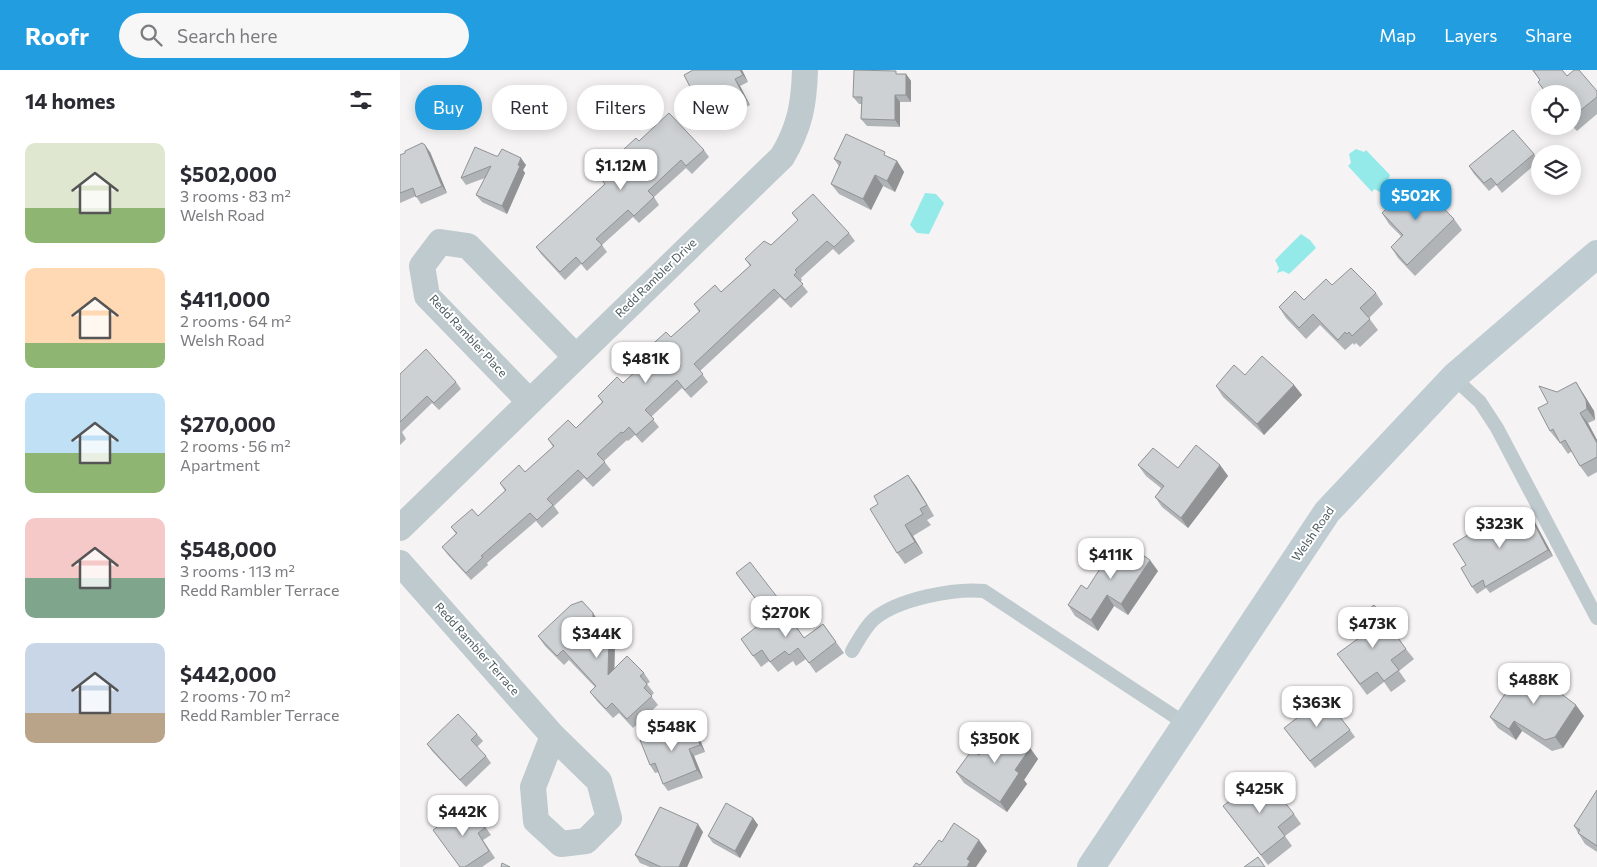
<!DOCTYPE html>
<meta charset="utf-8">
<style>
:root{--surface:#fff;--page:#f7f7f7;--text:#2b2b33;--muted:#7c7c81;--accent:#229ddf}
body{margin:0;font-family:Commissioner,sans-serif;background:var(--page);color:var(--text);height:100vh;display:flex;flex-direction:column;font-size:19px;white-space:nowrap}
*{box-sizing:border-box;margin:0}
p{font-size:16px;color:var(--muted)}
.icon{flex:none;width:28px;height:28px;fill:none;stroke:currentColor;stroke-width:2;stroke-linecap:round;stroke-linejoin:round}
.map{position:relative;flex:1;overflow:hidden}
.details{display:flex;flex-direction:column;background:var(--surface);width:400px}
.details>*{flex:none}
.hud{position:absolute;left:15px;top:15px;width:475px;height:45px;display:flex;gap:10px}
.buttons{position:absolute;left:1131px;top:15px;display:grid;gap:10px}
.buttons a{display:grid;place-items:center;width:50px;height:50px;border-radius:50%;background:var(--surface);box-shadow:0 2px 12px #0003;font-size:25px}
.price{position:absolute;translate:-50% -42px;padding:0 11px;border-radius:10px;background:#fff;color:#222;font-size:16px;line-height:32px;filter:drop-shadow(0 1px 2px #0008)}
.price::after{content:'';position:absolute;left:50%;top:30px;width:15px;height:11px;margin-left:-8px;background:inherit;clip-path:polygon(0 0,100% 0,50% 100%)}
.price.on{background:var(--accent);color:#fff}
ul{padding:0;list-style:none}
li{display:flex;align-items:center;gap:15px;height:125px;padding:0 25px}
li span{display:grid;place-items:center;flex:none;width:140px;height:100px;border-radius:10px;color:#555}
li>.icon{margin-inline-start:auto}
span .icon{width:60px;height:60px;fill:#fffc;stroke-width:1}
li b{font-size:21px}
h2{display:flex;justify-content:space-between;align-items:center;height:60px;padding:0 25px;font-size:21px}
.pill{padding:0 18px;border-radius:22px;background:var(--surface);box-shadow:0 2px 12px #0003;font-size:18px;line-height:45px}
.pill.on{background:var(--accent);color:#fff}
header{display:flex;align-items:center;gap:30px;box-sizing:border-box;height:70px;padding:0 25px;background:var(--accent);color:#fff}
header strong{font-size:24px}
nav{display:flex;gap:28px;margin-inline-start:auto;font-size:18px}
.search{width:350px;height:45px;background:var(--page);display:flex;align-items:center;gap:12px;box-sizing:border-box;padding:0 18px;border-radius:28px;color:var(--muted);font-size:19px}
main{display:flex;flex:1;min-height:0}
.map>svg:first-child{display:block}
.water{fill:#93eae9}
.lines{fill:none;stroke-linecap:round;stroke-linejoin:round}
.lane{stroke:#bfcace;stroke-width:14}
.street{stroke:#bfcace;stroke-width:26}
.secondary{stroke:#bfcdd3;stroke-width:28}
.wall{fill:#b0b4b6}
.shaded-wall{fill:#909294}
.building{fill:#cdd1d4;stroke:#909294}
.labels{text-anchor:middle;stroke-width:4;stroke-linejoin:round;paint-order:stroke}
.street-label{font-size:12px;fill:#4b5a5f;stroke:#fff}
</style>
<header>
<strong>Roofr</strong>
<div class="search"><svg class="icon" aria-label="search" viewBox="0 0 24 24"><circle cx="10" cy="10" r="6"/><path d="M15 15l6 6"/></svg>Search here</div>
<nav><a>Map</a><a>Layers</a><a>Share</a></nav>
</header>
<main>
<section class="details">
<h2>14 homes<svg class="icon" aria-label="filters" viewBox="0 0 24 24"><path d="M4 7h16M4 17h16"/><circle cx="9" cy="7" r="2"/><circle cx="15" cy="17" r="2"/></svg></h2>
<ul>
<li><span style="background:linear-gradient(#dfe7d0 65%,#8fb573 0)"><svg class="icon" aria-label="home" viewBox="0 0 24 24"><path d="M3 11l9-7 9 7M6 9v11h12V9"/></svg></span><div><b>$502,000</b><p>3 rooms · 83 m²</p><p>Welsh Road</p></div></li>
<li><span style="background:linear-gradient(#ffd9b3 75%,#8fb573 0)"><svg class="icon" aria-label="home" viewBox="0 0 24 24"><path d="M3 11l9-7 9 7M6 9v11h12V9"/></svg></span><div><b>$411,000</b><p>2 rooms · 64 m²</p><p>Welsh Road</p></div></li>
<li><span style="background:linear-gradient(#bfe0f5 60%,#8fb573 0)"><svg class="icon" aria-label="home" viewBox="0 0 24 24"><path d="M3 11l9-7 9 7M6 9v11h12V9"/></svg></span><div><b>$270,000</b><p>2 rooms · 56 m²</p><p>Apartment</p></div></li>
<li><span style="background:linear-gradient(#f6c9c9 60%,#7fa58c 0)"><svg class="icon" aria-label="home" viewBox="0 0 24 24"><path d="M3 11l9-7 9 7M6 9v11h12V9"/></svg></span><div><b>$548,000</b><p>3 rooms · 113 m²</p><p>Redd Rambler Terrace</p></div></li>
<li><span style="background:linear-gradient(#c9d6e8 70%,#b9a48a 0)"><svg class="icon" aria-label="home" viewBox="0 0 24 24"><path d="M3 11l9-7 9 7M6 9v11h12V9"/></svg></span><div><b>$442,000</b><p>2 rooms · 70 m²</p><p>Redd Rambler Terrace</p></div></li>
</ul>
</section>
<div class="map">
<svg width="1197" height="797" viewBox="0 0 1197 797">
<rect width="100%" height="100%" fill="#f5f3f3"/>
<!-- water -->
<g class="water">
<path d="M956 79 964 82 966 80 990 105 987 116 990 123 984 124 974 119 972 122 948 96 951 93 949 84Z"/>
<path d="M525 123 536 124 544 133 529 164 517 163 510 155Z"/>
<path d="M901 164 910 170 916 178 889 204 883 201 877 203 879 198 875 190Z"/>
</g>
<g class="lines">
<!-- lane -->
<g class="lane">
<path d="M1054 308 1080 332 1097 358 1197 548"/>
<path d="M452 581C458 571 465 557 474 549 498 529 554 518 584 521L786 654"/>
</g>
<!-- street -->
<g class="street">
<path d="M129 331 27 226 22 196 40 172 68 176 175 286"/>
<path d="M0 458 382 87C400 57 404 34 405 0"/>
<path d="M0 493 153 666 199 711 209 748 186 771 161 774 136 751 133 717 153 666"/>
</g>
<!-- secondary -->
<path class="secondary" d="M691 797 927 442 1055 306 1197 184"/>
</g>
<!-- wall -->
<g class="wall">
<path d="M342 0 348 12 340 16 350 35 311 55 306 48Z"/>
<path d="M1132 0H1162L1167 6 1197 21V44L1177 61 1172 56V24H1146L1138 12 1140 10Z"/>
<path d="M498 4H506L511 11V32H500V57L467 56 461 49 462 34H459L453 27Z"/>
<path d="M304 80 309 87 292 104 286 98 254 127 259 135 239 153 233 147 202 175 207 182 187 201 181 194 165 210 141 184 136 177 205 114Z"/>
<path d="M30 82 47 123 21 134 16 126 0 133V85Z"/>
<path d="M1134 84 1139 91 1102 123 1096 115 1089 121 1074 104 1069 96Z"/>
<path d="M96 86 126 95 123 100 125 103 107 144 82 132 76 125 85 108 66 115 61 108Z"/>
<path d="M489 87 497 91 504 102 495 122 483 116 471 140 439 124 431 114 439 96 434 89Z"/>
<path d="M392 143 449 163 455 171 439 185 433 179 401 208 402 210 400 212 408 222 391 238 380 227 300 301 308 312 291 328 282 318 251 347 259 357 242 373 235 365 228 371 227 370 204 391 211 400 193 417 184 408 154 436 159 443 142 458 136 451 87 493 88 495 71 510 48 485 42 477 56 464 51 457 78 446 105 421 100 413 125 402 153 377 148 369 176 358 202 332 198 326 223 313 251 287 246 280 271 267 299 242 294 234 321 222 350 196 345 189 371 175 398 151Z"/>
<path d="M982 143 1054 149 1062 160 1015 206 998 188 991 177 1001 166 989 154Z"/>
<path d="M932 215 976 223 983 234 969 248 978 260 960 277 956 273 954 275 953 273 945 280 920 255 906 269 886 248 879 237 904 230Z"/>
<path d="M0 304 56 312 61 319 39 340 32 333 2 362 6 369 0 375Z"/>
<path d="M845 305 894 315 902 325 864 365 823 327 816 316Z"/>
<path d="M1183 323 1194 341 1195 350 1188 353 1197 370V402L1188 407 1180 396 1172 381 1168 384 1159 371H1158L1150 361 1148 333Z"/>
<path d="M738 395 778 398 820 395 828 406 788 458 762 437 755 427 761 418 746 406Z"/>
<path d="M516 416 534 446 527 450 531 455 513 466 523 483 505 494 497 483Z"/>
<path d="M1126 438 1131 445 1153 486 1090 523 1086 518 1077 524 1072 517 1066 495 1089 459Z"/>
<path d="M758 501 728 545 714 536 698 561 675 546 668 535 687 519Z"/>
<path d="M341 510 381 532 386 540 385 541 404 568 423 554 444 583 416 603 406 589 396 596 393 591 378 602 369 591 361 597 341 569 369 547Z"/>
<path d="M199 552V554L215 573 214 599 244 603 250 612 247 614 254 623 251 626 258 635 233 658 219 643 213 648 197 631 190 622 195 617 169 590 164 595 145 576 138 566Z"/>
<path d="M1006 579 1014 589 999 601 1006 611 991 622 984 612 967 625 945 595Z"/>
<path d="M1153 617 1184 646 1163 678 1152 681 1122 661 1116 670 1098 658 1090 647Z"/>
<path d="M291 652 296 660 305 682 294 686 303 708 268 721 263 714 259 702 255 703 250 695 280 656Z"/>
<path d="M884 658 950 660 955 667 915 698Z"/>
<path d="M77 664 83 671 77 677 86 686 91 693 66 717 32 681 27 674Z"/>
<path d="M630 678 638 689 624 710 627 714 607 742 564 713 556 702 579 685Z"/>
<path d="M1197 720V782L1185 774 1174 756Z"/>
<path d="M70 735 91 765 83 770 95 788 82 797H59Z"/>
<path d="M823 736 894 744 901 754 885 766 892 776 868 795Z"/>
<path d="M353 748 358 755 340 788 313 773 308 766Z"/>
<path d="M303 762 287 797H250L240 793 235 785Z"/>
</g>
<!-- shaded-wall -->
<g class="shaded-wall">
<path d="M340 0H342L348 12 343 5Z"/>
<path d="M506 4 511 11V32L506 25Z"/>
<path d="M335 9 340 16 350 35 345 28Z"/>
<path d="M495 25 500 32V57L495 50Z"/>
<path d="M25 75 30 82 47 123 42 116Z"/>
<path d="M121 88 126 95 123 100 125 103 107 144 102 136Z"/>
<path d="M497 91 504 102 495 122 487 111Z"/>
<path d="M475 105 483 116 471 140 463 129Z"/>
<path d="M1176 312 1194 341 1195 350 1187 339Z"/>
<path d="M894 315 902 325 864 365 857 354Z"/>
<path d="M1180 343 1188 353 1197 370V373Z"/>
<path d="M820 395 828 406 788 458 781 448Z"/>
<path d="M508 405 516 416 534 446 527 435Z"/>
<path d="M1126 438 1131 445 1153 486 1148 480Z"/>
<path d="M505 455 513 466 523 483 515 472Z"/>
<path d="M750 490 758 501 728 545 721 534Z"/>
<path d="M707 525 714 536 698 561 691 550Z"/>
<path d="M193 543 199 552V557L193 548Z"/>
<path d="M209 564 215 573 214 614 208 605Z"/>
<path d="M1146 607 1153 617 1151 621 1143 610Z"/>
<path d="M1176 635 1184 646 1163 678 1155 667Z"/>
<path d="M1114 651 1122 661 1116 670 1109 659Z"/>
<path d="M291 652 296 660 305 682 300 675Z"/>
<path d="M630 678 638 689 624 710 627 714 607 742 600 732 615 700Z"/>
<path d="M289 679 294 686 303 708 297 700Z"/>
<path d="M353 748 358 755 340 788 335 781Z"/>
<path d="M298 754 303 762 287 797H279Z"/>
<path d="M579 770 587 781 576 797H567V789Z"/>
</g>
<!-- building -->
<g class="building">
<path d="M293 0H340L343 5 335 9 345 28 306 48 284 5Z"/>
<path d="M454 0 496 1V4H506V25H495V50L461 49 462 27H453Z"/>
<path d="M1133 0H1162L1167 6 1174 0H1179L1197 21V27L1172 47V24H1147L1138 12 1140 10Z"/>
<path d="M269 43 304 80 286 96 281 90 248 121 254 127 234 146 228 140 196 169 202 175 182 194 176 187 160 202 136 177 205 114 197 104 236 68 239 71Z"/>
<path d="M1113 60 1134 84 1097 115 1091 108 1084 113 1069 96Z"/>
<path d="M446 64 485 82 484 85 497 91 487 111 475 105 463 129 431 114 441 92 434 89Z"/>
<path d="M22 73 25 75 42 116 16 127 13 118 0 123V85L5 83V81Z"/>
<path d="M75 77 96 86H98L102 79 121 88 118 95 120 96 102 136 76 125 91 96 61 108Z"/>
<path d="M1016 110 1054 149 1007 195 991 177 1003 165 982 143Z"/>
<path d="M413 124 449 163 434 177 427 171 395 200 397 202 394 205 403 214 385 230 374 219 294 294 303 304 285 320 277 310 245 340 254 349 236 365 229 357 223 363 221 362 197 384 205 392 187 409 178 400 147 429 153 435 137 450 130 443 81 486 83 487 66 503 42 477 57 463 51 457 72 439 78 446 106 420 100 413 119 395 125 402 154 376 148 369 168 350 176 358 203 332 198 326 217 307 223 313 252 286 246 280 266 262 271 267 300 241 294 234 315 215 321 222 351 195 345 189 364 171 371 175 398 150 392 143Z"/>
<path d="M951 198 976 223 960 238 970 249 952 266 949 262 947 264 945 262 938 270 913 244 899 258 879 237 895 221 904 230 926 209 932 215Z"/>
<path d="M26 279 56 312 34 333 27 326 0 352V304Z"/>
<path d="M862 286 894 315 857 354 816 316 834 295 845 305Z"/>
<path d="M1176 312 1186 330 1187 339 1180 343 1197 373V387L1180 396 1165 370 1160 373 1153 359 1150 361 1138 338 1148 333 1139 316 1157 322Z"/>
<path d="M796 375 820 395 781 448 755 427 764 416 738 395 753 378 778 398Z"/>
<path d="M508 405 527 435 520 439 523 444 505 455 515 472 497 483 470 439 478 434 474 426Z"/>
<path d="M1126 438 1148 480 1085 517 1083 510 1072 517 1061 498 1066 495 1053 474 1086 454 1089 459Z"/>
<path d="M719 469 750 490 721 534 707 525 691 550 668 535 681 515 687 519Z"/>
<path d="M350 492 381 532 367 544 336 503Z"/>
<path d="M182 531 193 543V548L209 564 208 605 227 586 244 603 240 606 247 614 244 618 252 626 227 649 212 633 206 639 190 622 196 616 163 580 157 586 138 566 171 535Z"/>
<path d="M974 535 1006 579 991 590 999 600 984 611 977 602 960 614 937 584 970 560 960 546Z"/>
<path d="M382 537 404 568 423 554 436 572 409 593 398 578 389 585 385 581 370 592 362 580 353 586 341 569Z"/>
<path d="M1125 593 1146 607 1143 610 1176 635 1155 667 1145 670 1114 651 1109 659 1090 647Z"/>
<path d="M923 625 950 660 910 691 884 658 897 648 896 645Z"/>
<path d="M58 644 77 664 71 670 86 686 60 710 27 674Z"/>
<path d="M291 652 300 675 289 679 297 700 263 714 255 693 250 695 240 670 279 655 280 657Z"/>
<path d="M598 657 630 678 615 700 619 703 600 732 556 702 572 680 579 685Z"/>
<path d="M863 705 894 744 878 757 885 766 861 785 823 736Z"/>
<path d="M1197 720V776L1178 763 1180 760 1174 756Z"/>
<path d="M326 733 353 748 335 781 308 766Z"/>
<path d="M70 735 85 758 78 763 89 781 65 797H60L33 760Z"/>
<path d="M260 737 298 754 279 797H261L235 785Z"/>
<path d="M554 753 579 770 567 789 570 791 567 797H513L516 793 520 795 539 770 542 772Z"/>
<path d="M858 787 865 797H844Z"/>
<path d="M102 793 110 797H101Z"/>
</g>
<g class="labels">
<!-- street labels -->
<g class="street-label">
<text transform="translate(256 208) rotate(-44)" y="4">Redd Rambler Drive</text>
<text transform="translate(68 266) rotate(47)" y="4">Redd Rambler Place</text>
<text transform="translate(913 464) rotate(-55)" y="4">Welsh Road</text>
<text transform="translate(77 579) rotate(48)" y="4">Redd Rambler Terrace</text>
</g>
</g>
</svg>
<div class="buttons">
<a><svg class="icon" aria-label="locate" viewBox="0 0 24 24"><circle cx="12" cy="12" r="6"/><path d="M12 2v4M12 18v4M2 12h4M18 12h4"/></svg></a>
<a><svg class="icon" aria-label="layers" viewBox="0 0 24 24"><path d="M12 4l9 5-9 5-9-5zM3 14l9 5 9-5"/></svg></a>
</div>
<b class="price" style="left:221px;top:121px">$1.12M</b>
<b class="price on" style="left:1016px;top:151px">$502K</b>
<b class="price" style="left:246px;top:314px">$481K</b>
<b class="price" style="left:1100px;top:479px">$323K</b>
<b class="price" style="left:711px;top:510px">$411K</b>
<b class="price" style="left:386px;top:568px">$270K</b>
<b class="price" style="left:973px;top:579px">$473K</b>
<b class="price" style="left:197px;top:589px">$344K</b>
<b class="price" style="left:1134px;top:635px">$488K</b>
<b class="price" style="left:917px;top:658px">$363K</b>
<b class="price" style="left:272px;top:682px">$548K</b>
<b class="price" style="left:595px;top:694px">$350K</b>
<b class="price" style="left:860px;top:744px">$425K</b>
<b class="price" style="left:63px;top:767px">$442K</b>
<div class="hud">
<a class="pill on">Buy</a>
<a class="pill">Rent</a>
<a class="pill">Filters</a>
<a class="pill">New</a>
</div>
</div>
</main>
